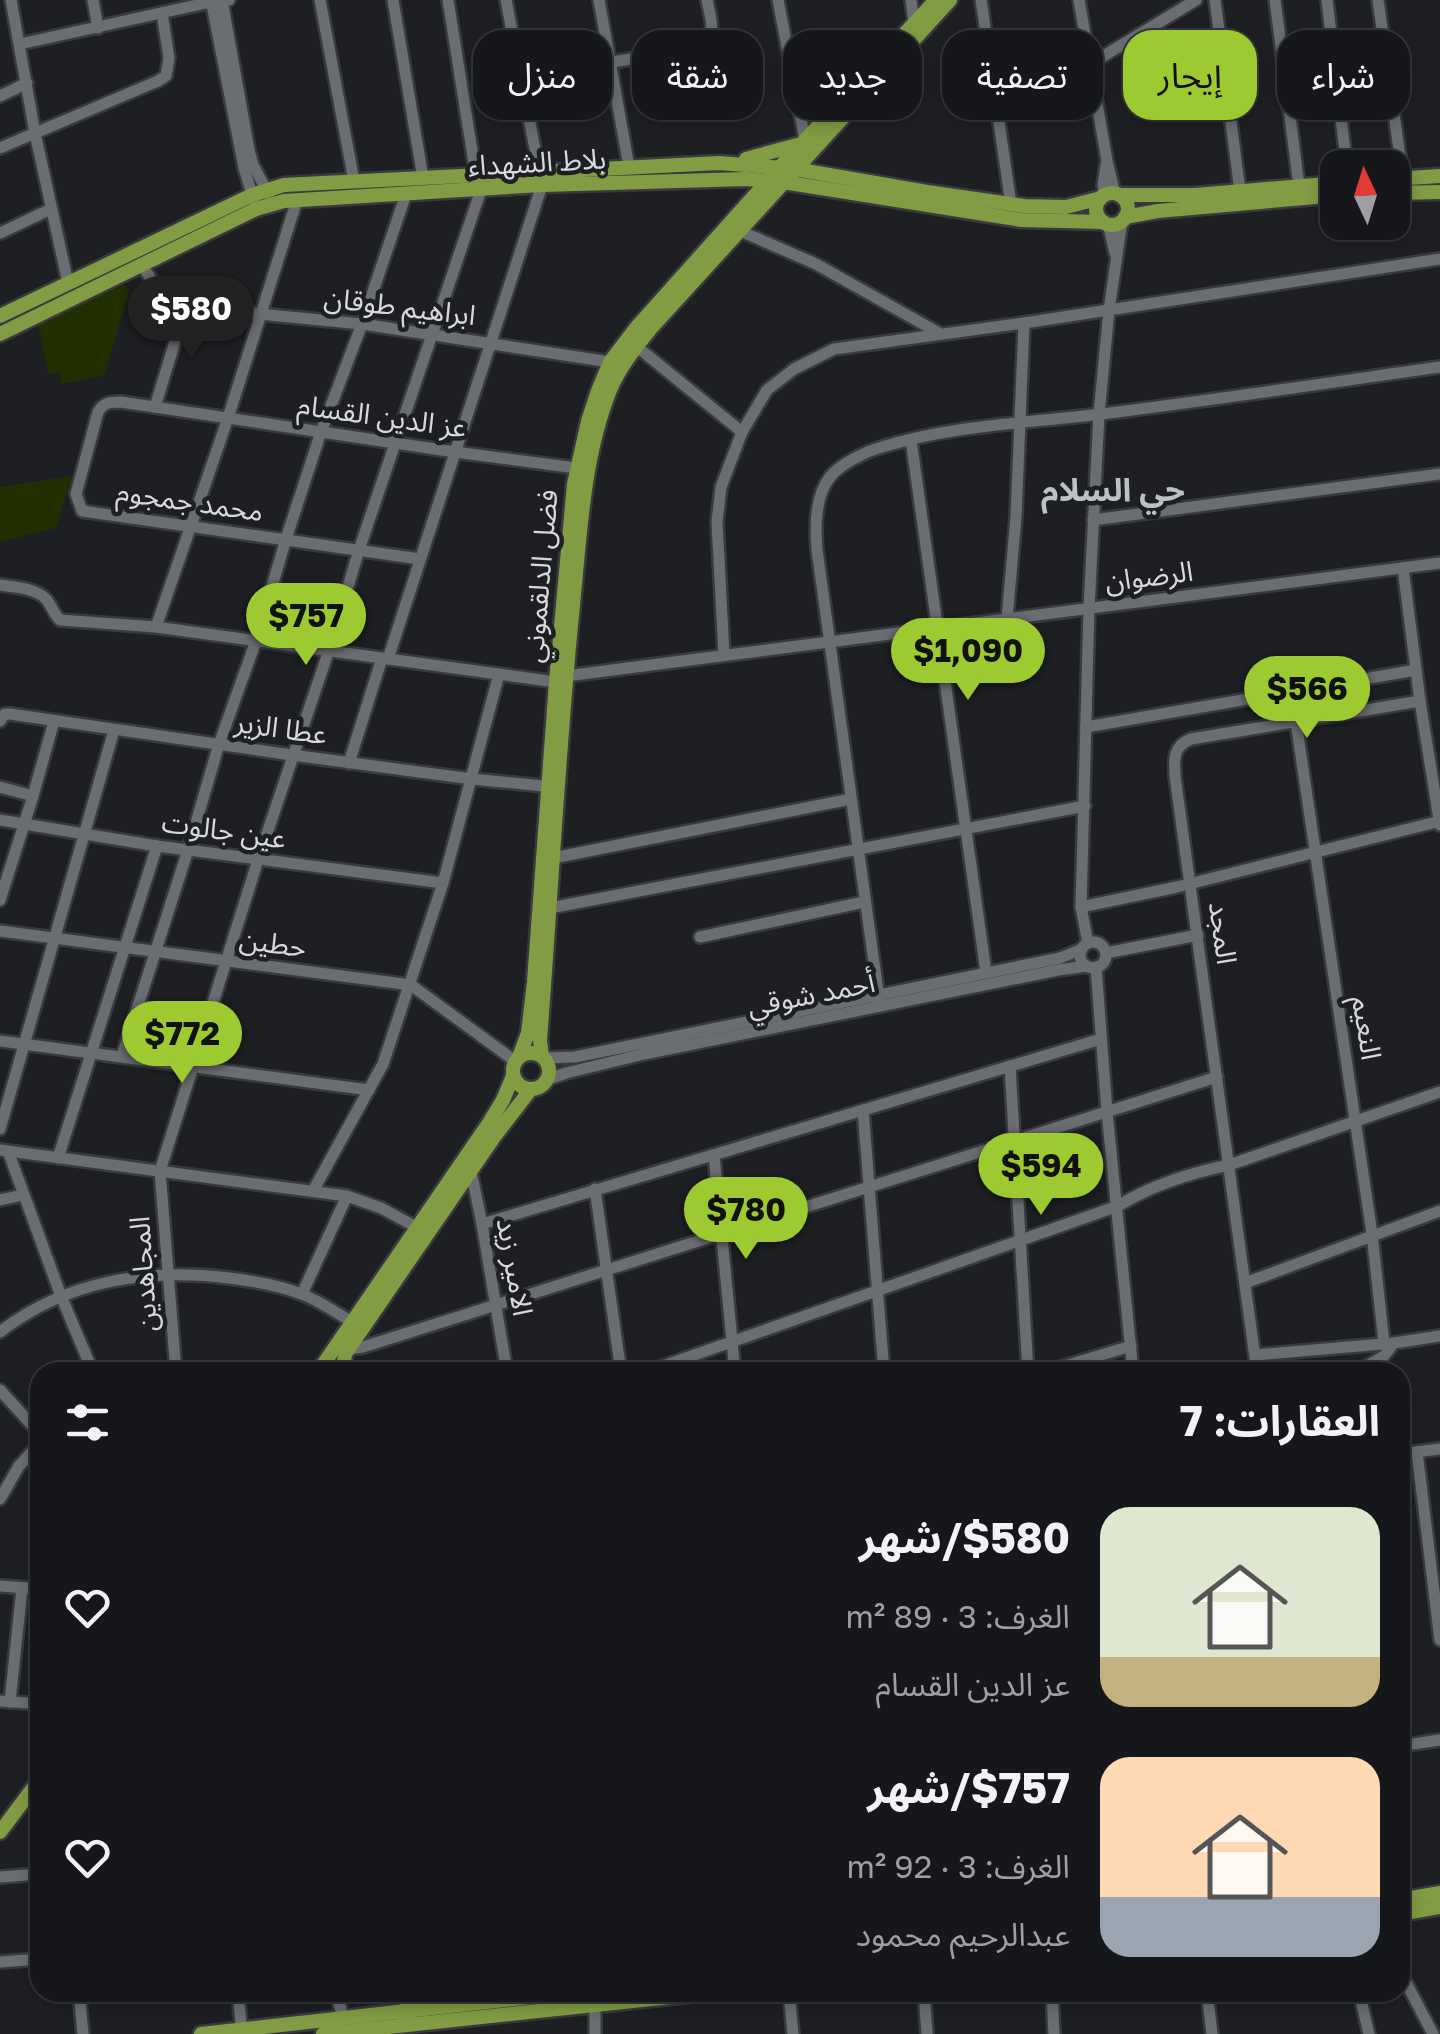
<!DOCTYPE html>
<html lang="ar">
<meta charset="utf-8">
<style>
:root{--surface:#16171a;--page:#1f2023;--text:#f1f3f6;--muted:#9e9fa2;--line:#353639;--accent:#9dca30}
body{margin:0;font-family:"Golos Text","Noto Sans Arabic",sans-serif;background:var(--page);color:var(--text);direction:rtl;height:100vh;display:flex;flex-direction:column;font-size:38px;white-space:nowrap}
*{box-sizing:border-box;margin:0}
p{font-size:32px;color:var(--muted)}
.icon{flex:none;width:55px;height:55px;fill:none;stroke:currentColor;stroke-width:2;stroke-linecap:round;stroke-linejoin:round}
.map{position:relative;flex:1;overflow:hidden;direction:ltr}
.sheet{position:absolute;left:30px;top:1362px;width:1380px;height:640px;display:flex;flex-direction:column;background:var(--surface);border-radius:30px;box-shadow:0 5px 15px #0003,0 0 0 2px var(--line);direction:rtl}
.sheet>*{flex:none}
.hud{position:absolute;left:30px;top:30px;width:1380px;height:90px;direction:rtl;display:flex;gap:20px}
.needle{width:65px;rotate:356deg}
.buttons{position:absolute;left:1320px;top:150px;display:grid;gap:20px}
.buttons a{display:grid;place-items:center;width:90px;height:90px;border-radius:20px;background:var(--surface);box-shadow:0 5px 15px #0003,0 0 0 2px var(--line);font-size:50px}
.price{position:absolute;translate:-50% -85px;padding:0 22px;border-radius:35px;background:var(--accent);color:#111;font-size:32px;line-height:65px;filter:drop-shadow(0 2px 5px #0008)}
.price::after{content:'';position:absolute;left:50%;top:60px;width:30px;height:22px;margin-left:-15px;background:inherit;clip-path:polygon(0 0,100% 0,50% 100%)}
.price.current{background:#222;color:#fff}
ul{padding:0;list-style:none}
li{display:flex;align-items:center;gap:30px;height:250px;padding:0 30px}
li span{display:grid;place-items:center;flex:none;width:280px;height:200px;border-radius:30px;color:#555}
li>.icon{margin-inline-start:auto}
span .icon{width:120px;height:120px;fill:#fffc;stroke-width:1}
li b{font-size:42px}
h2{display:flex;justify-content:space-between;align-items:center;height:120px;padding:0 30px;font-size:42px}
.pill{padding:0 35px;border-radius:30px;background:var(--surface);box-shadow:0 5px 15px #0003,0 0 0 2px var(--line);font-size:35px;line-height:90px}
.pill.current{background:var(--accent);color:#111}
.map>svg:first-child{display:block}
.green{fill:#222f00}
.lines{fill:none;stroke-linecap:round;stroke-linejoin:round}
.minor-casing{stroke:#393a3e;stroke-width:16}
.major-casing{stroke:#393a3e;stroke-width:19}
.minor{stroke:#6a6d71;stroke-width:11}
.major{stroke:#819c43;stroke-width:14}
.labels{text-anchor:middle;stroke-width:9;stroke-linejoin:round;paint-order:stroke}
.street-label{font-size:28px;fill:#d7d8db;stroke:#1d1f22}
.quarter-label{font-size:32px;font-weight:bold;fill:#bdc0c5;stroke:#1d1f22}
</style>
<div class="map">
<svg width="1440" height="2034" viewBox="0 0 1440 2034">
<rect width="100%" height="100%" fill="#1d1f22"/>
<!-- green -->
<g class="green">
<path d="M124 285 129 292 104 376 61 384 60 372 48 374 38 323Z"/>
<path d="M72 476 56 528 0 542V487Z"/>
</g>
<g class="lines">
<!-- minor casing -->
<g class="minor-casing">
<g id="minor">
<path d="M11 0 35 133 68 283"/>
<path d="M93 0 98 28"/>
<path d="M211 0 244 168 254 201"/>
<path d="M222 0 249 150 253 165 269 195"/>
<path d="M320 0 354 181"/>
<path d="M393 0 423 178"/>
<path d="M448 0 476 176"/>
<path d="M599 0 629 167"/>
<path d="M778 0 805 140"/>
<path d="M911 0 914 23"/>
<path d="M981 0 1011 204"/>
<path d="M1079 0 1107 161 1115 194"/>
<path d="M1215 0 1240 191"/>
<path d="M1275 0 1299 186"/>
<path d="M1327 0 1347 168"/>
<path d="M1378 0 1403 178"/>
<path d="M20 44 211 2 229 0"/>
<path d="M612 62 694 49C720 39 711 22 707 0"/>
<path d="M1092 63 1196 0"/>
<path d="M0 96 27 83"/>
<path d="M0 148 158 81 166 76 169 58 162 13"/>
<path d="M1105 195 1103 185 1106 165"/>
<path d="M1108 224 1115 253"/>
<path d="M738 230 816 264 939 333"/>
<path d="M0 233 51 209"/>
<path d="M141 264 159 291 183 302 259 314 362 324 610 362"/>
<path d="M636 346 742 432"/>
<path d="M155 407 187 302"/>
<path d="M911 440 986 972"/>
<path d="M1093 520 1440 474"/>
<path d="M420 559 82 511 76 494 98 412C104 402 110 402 121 402L455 452 576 468"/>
<path d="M1403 568 1420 701 1440 825"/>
<path d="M0 585C15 587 36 588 47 600 52 607 54 614 60 620L156 627 556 682"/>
<path d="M1007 619 1016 517 1024 323"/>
<path d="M156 627 228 418 297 200"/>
<path d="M724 655 717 522 721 487 742 432 767 390 794 369 834 349 1024 323 1440 259"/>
<path d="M388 659 542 185 506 0"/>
<path d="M566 676 1440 563"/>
<path d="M0 721 5 714H10L292 755 472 779 554 787"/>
<path d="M1296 722 1372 1234 1384 1343"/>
<path d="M1086 727 1416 670"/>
<path d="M349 763 382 658"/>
<path d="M0 787 33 796"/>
<path d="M0 820 157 846 443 883"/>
<path d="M553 858 851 799"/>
<path d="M0 900 33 796 54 721"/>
<path d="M1081 907 1177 887 1440 821"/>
<path d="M550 908 1085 806"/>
<path d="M0 931 411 985 515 1061"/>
<path d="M700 937 864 902"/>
<circle cx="1093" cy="955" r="13"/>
<path d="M1088 943 1081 907 1089 608 1099 414 1109 310 1122 221"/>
<path d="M1106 953 1198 935"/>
<path d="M1096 967 1107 1112 1133 1372"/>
<path d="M880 1006 817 550C815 528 815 496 830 477 840 464 867 451 882 447 953 425 1028 423 1101 414 1214 400 1327 383 1440 367"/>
<path d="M0 1041 369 1090"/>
<path d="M122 1056 188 850 219 744 256 641 286 539 321 432 362 324 406 194"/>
<path d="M544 1058 575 1057 1060 958 1082 949"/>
<path d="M1010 1066 1028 1372"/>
<path d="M546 1080 566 1073 644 1054 1058 970 1087 966"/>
<path d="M863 1110 884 1372"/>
<path d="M0 1129 114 730"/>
<path d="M0 1150 347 1196 381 1208 418 1228"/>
<path d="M8 1151 61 1296 93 1372"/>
<path d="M714 1155 735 1372"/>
<path d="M58 1158 157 846"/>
<path d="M471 1171 482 1224 507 1372"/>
<path d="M595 1189 621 1372"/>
<path d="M313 1191 383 1064 443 883 499 674"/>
<path d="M0 1200 23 1195"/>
<path d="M482 1224 1101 1039"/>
<path d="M1245 1283 1440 1211"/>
<path d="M302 1294 347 1196"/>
<path d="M0 1332C66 1281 147 1268 229 1278 254 1281 281 1286 304 1295 321 1302 337 1313 352 1322"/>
<path d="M349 1349 363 1347 1217 1077"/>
<path d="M1255 1355 1394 1343 1440 1336"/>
<path d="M176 1372 160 1171 258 860 329 650 359 550 481 190"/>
<path d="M646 1372 1118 1206C1152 1185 1190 1173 1229 1165L1440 1092"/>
<path d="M1045 1372 1131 1346"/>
<path d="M1257 1372 1175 776C1174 759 1173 746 1191 739L1420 701"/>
<path d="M1357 1372 1384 1356 1394 1343"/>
<path d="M0 1390 40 1434"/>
<path d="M1417 1452 1440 1640"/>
<path d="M1400 1454 1440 1449"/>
<path d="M0 1499 19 1466 40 1443"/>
<path d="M0 1586 40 1589"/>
<path d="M0 1701 40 1704"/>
<path d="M10 1702 22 1588"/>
<path d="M1400 1746 1440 1740"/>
<path d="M0 1877 40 1874"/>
<path d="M0 1962 40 1959"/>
<path d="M1400 1971 1433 2034"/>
<path d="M79 1992 83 2034"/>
<path d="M238 1992 242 2034"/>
<path d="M336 1992 343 2018"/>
<path d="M789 1992 793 2034"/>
<path d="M924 1992 927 2034"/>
<path d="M1052 1992 1054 2034"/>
<path d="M1207 1992 1212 2034"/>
<path d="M1359 1992 1369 2034"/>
<path d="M595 2034V2007"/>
</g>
</g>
<!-- major casing -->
<g class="major-casing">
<g id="major">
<path d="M746 159 797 145"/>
<path d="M1392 179 1440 176"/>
<path d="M1392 193 1440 192"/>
<circle cx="1112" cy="209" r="16"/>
<path d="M1120 195H1195L1338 183"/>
<path d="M1125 217 1158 211 1338 195"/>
<path d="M0 316 252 195 284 185 719 163 795 169 927 192 1024 206 1066 207 1101 198"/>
<path d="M0 334 256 209 284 201 542 185 746 179 783 182 1021 220 1103 222"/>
<circle cx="531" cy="1071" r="18"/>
<path d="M542 1056 540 1040C551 898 558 756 572 615 580 539 582 461 610 390 620 366 636 347 652 327L950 0"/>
<path d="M519 1057 528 1033 534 982 556 682 574 484 588 421 598 391 610 362 636 328 780 167 936 0"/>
<path d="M318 1372 489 1123 503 1100 513 1076"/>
<path d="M343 1372 345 1354 494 1137 531 1089"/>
<path d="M0 1832 40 1779"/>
<path d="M1400 1900 1440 1893"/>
<path d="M1400 1914 1440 1907"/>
<path d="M405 1992 409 2019"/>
<path d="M201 2034 576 1992"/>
<path d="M323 2034 717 1992"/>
</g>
</g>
<!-- minor -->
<use href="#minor" class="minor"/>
<!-- major -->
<use href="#major" class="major"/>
</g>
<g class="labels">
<!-- street labels -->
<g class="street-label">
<text transform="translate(537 162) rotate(-3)" y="10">بلاط الشهداء</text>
<text transform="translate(400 306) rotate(7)" y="10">ابراهيم طوقان</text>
<text transform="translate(382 416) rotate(8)" y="10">عز الدين القسام</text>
<text transform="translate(190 501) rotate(8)" y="10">محمد جمجوم</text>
<text transform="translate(540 576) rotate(-85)" y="10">فضل الدلقموني</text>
<text transform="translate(1149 576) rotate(-7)" y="10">الرضوان</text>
<text transform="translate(281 728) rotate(8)" y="10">عطا الزير</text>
<text transform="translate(224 830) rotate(8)" y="10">عين جالوت</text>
<text transform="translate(1223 933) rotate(82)" y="10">المجد</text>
<text transform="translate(273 943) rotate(8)" y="10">حطين</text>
<text transform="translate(811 994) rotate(-11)" y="10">أحمد شوقي</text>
<text transform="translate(1367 1028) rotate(81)" y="10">النعيم</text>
<text transform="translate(515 1267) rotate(80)" y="10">الامير زيد</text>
<text transform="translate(143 1274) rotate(-94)" y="10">المجاهدين</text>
</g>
<!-- quarter labels -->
<g class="quarter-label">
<text x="1113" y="501">حي السلام</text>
</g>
</g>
</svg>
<div class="buttons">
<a><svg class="needle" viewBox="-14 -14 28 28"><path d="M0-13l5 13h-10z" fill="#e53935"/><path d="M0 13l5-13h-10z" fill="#9e9fa2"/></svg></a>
</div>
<b class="price current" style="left:191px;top:361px">$580</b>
<b class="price" style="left:306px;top:668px">$757</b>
<b class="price" style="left:968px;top:703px">$1,090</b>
<b class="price" style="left:1307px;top:741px">$566</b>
<b class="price" style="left:182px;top:1086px">$772</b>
<b class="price" style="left:1041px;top:1218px">$594</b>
<b class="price" style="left:746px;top:1262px">$780</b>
<div class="hud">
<a class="pill">شراء</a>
<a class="pill current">إيجار</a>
<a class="pill">تصفية</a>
<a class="pill">جديد</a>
<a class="pill">شقة</a>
<a class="pill">منزل</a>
</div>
<section class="sheet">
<h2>العقارات: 7<svg class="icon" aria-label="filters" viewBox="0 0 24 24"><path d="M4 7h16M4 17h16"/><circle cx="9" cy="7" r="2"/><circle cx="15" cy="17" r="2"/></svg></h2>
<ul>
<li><span style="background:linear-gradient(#dfe7d0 75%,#c2b280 0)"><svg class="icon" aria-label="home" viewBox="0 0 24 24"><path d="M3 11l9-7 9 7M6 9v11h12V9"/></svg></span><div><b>$580/شهر</b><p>الغرف: 3 · 89 m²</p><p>عز الدين القسام</p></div><svg class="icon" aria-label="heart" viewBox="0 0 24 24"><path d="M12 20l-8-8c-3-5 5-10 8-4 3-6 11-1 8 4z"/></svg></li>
<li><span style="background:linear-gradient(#ffd9b3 70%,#9aa5b1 0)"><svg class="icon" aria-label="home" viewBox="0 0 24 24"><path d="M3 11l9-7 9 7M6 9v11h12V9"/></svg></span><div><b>$757/شهر</b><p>الغرف: 3 · 92 m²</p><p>عبدالرحيم محمود</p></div><svg class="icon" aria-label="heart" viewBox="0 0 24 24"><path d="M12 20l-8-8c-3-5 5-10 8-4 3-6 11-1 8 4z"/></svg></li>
</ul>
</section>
</div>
